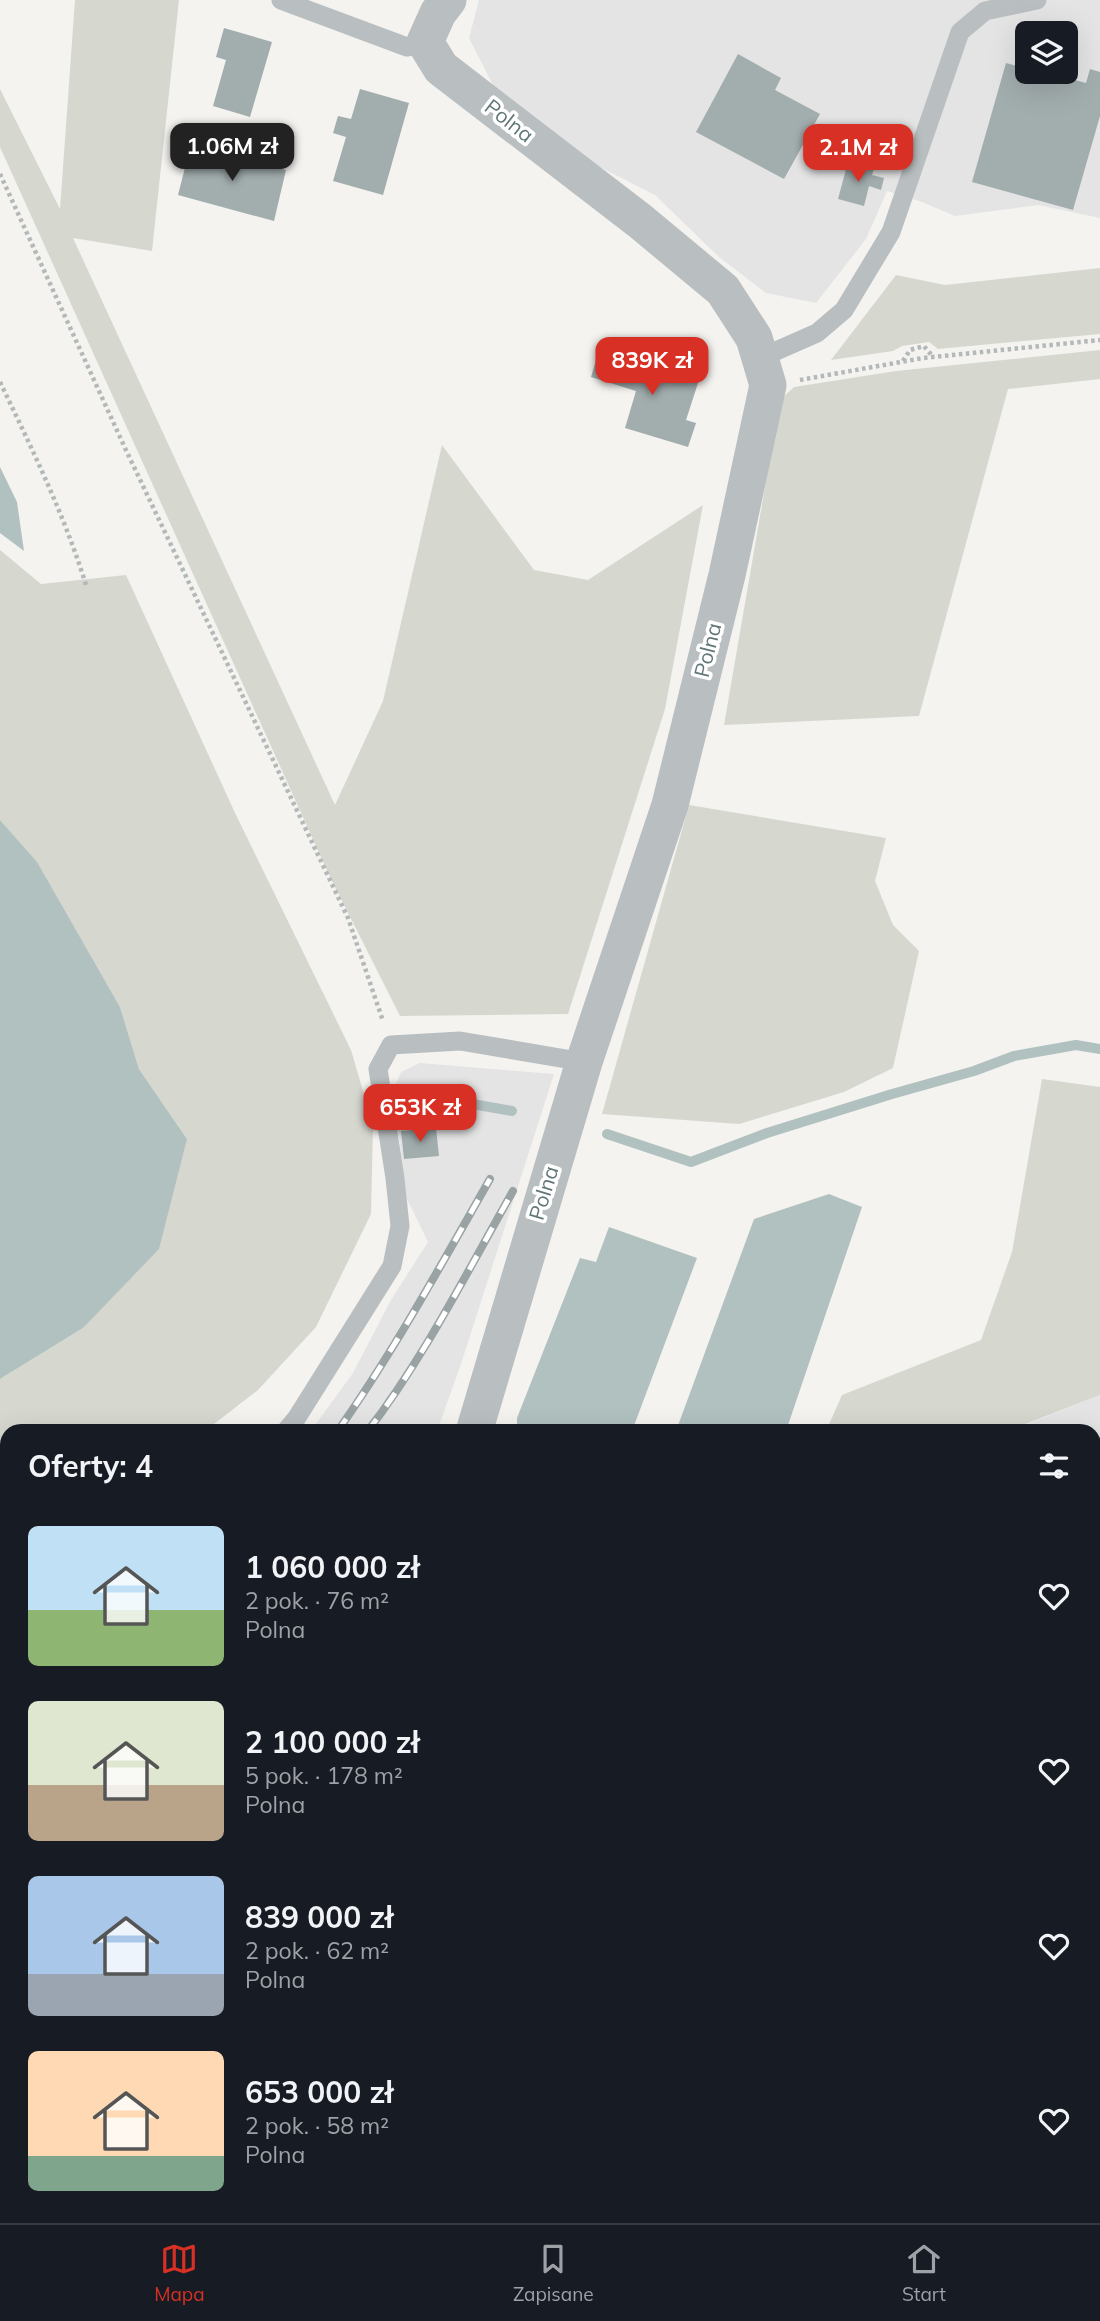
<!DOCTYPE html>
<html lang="pl">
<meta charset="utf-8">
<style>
:root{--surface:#171b24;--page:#242831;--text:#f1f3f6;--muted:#9ea1a6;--line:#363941;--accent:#d93025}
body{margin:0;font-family:Mulish,sans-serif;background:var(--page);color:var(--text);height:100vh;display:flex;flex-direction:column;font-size:26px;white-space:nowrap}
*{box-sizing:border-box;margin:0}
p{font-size:23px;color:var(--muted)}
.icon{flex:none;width:38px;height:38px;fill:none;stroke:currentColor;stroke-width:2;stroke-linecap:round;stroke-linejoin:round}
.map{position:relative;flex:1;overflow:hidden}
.panel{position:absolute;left:0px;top:1424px;width:1101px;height:800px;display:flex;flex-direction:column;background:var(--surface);border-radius:21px 21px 0 0;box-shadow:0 7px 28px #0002}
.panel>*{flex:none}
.tools{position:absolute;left:1015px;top:21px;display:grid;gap:14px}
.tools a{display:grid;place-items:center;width:63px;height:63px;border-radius:10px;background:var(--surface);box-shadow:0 7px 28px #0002;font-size:35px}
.price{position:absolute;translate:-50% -60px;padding:0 16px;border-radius:14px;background:var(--accent);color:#fff;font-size:23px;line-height:46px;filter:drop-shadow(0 2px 4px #0008)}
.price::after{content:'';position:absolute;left:50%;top:42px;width:21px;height:16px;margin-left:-10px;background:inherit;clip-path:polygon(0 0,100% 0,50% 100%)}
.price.active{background:#222;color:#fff}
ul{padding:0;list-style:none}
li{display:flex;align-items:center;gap:21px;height:175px;padding:0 28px}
li span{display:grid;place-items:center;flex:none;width:196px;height:140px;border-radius:10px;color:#555}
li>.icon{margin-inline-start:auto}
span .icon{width:84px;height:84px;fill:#fffc;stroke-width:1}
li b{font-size:30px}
h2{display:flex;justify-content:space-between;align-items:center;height:84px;padding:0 28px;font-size:30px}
.tabs{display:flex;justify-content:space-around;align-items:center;height:98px;border-top:2px solid var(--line);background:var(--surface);font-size:19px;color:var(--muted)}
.tabs a{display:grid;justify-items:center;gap:4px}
.tabs .active{color:var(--accent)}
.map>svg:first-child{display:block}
.built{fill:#e4e4e4;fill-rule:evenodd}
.green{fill:#d6d8d0}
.water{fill:#b1c1c0}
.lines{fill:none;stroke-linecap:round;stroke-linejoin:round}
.stream{stroke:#b1c1c0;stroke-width:10}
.building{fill:#a2adae}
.path{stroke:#b3b8b8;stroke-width:4.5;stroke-dasharray:3.5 3.5;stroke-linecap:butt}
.lane{stroke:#b9bfc0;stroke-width:19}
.street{stroke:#b9bfc0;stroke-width:37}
.rail-casing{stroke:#99a3a4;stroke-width:8}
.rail{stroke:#fff;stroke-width:5;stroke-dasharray:16;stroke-linecap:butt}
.labels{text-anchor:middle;stroke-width:7;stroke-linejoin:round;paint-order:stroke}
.street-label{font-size:21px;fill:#627779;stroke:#fff}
</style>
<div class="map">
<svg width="1100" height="2223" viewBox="0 0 1100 2223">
<rect width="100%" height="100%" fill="#f4f3f0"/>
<!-- built -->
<g class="built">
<path d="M479 0H1100V218L1038 205 955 216 922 202 887 191 866 239 816 303 766 293 719 257 655 195 582 158 494 87 469 38ZM1027 33H1066V72H1027Z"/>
<path d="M420 1063 554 1074 460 1367 437 1431 310 1432 353 1373 391 1300 428 1242 407 1199 393 1091 401 1072Z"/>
<path d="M1100 1395V1532L1094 1536V1432H1008Z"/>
<path d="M7 1625V1845L0 1849V1629Z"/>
</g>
<!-- green -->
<g class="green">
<path d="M75 0H179L152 251 73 238 335 805 383 701 442 445 534 570 588 580 703 505 665 709 568 1014 400 1016 331 879 0 147V89L60 209Z"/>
<path d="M1100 268V334L938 349 929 342 902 346 893 351 831 360 896 275 945 285Z"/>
<path d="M1100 350V379L1008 389 919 716 724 725 780 400 794 387 896 371Z"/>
<path d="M0 550 41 584 126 575 236 815 351 1050 373 1125 371 1214 316 1327 258 1390 205 1431 7 1432V1560L0 1563V1379L83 1328 187 1139 139 1069 120 1007 37 863 0 820Z"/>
<path d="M689 805 886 838 875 881 893 925 919 951 893 1068 844 1092 739 1124 602 1114Z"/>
<path d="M1042 1079 1100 1087V1395L1008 1431H826L842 1395 981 1340 1012 1252Z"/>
</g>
<!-- water -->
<g class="water">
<path d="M0 467 17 502 24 551 0 533Z"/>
<path d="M0 820 37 862 120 1007 139 1069 187 1139 159 1249 83 1328 0 1379Z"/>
<path d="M829 1194 862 1207 786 1431H676L754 1219Z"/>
<path d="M609 1227 697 1258 632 1431H517V1418L580 1258 596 1262Z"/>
</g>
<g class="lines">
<!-- stream -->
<g class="stream">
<path d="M409 1093 512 1111"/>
<path d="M607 1134 691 1162 767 1133 892 1094 974 1071 1014 1056 1076 1045 1100 1049"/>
</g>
</g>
<!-- building -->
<g class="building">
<path d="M224 28 272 42 250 117 213 106 226 60 216 57Z"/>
<path d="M1027 49V72H1045L1086 83 1090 69 1100 72V116L1073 210 972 182 1006 63 1021 67Z"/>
<path d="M738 54 781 78 775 90 820 114 784 179 696 132Z"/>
<path d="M360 89 409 103 383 195 333 181 346 137 333 133 338 116 351 119Z"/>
<path d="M191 144 286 170 274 221 178 195Z"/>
<path d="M848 162 874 169 872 175 884 178 881 190 869 186 864 206 838 199Z"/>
<path d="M599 350 699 380 686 420 696 423 688 447 625 428 636 391 591 377Z"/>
<path d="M436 1128 439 1156 404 1159 401 1131Z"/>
<path d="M0 2089 7 2102V2217H67L70 2223H0Z"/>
<path d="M119 2217H190L193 2223H122Z"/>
</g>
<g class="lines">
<!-- path -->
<g class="path">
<path d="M0 174 125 448 348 918 383 1021"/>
<path d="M903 361 910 350 924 346 933 357"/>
<path d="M800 380 923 358 1100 340"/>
<path d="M0 382C32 449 64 514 86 585"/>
</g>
<!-- lane -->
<g class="lane">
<path d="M281 0 407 47 425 42"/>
<path d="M760 358 817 333 844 310 891 232 960 32 985 11 1037 0"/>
<path d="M285 1432 296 1419 392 1266 400 1226 395 1178 378 1069 391 1045 460 1041 584 1062"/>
<path d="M0 1606 7 1603"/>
<path d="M269 2217 272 2223"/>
<path d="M315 2223 327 2217"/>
</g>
<!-- street -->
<g class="street">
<path d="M448 0 438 13 425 42 441 68 640 221 723 290 754 338 768 385 727 575 670 805 584 1062 474 1432"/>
<path d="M0 1885 7 1879"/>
<path d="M0 2043 7 2056"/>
<path d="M1094 2139 1100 2134"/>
<path d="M93 2217 96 2223"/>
<path d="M1003 2223 1009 2217"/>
</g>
<!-- rail casing -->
<g class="rail-casing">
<g id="rail">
<path d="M337 1432C394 1351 441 1265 490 1179"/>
<path d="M367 1432C424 1358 467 1272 513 1191"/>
<path d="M1094 1451 1100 1448"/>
<path d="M0 1697 7 1692"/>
<path d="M0 1726 7 1722"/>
<path d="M0 1754 7 1750"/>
<path d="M0 1804 7 1801"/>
<path d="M0 1831 7 1827"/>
<path d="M0 2009 7 2006"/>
</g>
</g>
<!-- rail -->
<use href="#rail" class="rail"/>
</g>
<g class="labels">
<!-- street labels -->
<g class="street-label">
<text transform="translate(509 121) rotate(38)" y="7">Polna</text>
<text transform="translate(708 650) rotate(-76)" y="7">Polna</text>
<text transform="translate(544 1193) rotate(-73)" y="7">Polna</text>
</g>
</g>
</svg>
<div class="tools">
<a><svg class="icon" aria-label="layers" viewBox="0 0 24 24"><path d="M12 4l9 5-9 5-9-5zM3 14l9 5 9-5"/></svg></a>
</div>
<b class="price active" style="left:232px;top:183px">1.06M zł</b>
<b class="price" style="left:858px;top:184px">2.1M zł</b>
<b class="price" style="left:652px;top:397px">839K zł</b>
<b class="price" style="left:420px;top:1144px">653K zł</b>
<section class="panel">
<h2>Oferty: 4<svg class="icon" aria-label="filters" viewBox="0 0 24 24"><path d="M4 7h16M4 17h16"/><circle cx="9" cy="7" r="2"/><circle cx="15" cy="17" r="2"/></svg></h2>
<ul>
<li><span style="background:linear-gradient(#bfe0f5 60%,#8fb573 0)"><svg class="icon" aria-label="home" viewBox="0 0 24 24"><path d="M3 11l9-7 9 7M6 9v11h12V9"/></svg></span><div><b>1 060 000 zł</b><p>2 pok. · 76 m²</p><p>Polna</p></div><svg class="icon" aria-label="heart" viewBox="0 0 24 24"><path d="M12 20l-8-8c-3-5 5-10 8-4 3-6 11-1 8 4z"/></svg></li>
<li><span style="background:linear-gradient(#dfe7d0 60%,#b9a48a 0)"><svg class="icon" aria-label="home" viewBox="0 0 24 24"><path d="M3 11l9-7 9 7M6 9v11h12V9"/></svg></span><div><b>2 100 000 zł</b><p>5 pok. · 178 m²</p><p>Polna</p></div><svg class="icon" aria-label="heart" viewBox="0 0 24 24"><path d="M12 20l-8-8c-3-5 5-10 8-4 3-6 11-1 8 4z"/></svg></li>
<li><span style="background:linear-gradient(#a9c7e8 70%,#9aa5b1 0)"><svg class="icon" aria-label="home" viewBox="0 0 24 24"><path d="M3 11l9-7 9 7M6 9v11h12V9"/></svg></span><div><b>839 000 zł</b><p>2 pok. · 62 m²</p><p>Polna</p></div><svg class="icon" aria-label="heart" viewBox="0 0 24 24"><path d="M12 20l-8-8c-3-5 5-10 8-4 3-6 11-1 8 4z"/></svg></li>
<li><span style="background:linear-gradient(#ffd9b3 75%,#7fa58c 0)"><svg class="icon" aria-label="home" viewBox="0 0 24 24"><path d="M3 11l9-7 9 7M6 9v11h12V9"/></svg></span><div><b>653 000 zł</b><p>2 pok. · 58 m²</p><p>Polna</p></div><svg class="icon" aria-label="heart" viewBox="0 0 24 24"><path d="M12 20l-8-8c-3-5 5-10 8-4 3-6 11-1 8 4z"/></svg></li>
</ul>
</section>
</div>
<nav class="tabs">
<a class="active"><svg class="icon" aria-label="map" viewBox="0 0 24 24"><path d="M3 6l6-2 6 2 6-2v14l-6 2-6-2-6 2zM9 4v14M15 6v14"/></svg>Mapa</a>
<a><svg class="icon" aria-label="saved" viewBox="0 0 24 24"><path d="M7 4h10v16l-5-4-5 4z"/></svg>Zapisane</a>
<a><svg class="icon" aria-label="home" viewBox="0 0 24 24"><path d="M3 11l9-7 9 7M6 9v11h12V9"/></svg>Start</a>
</nav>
